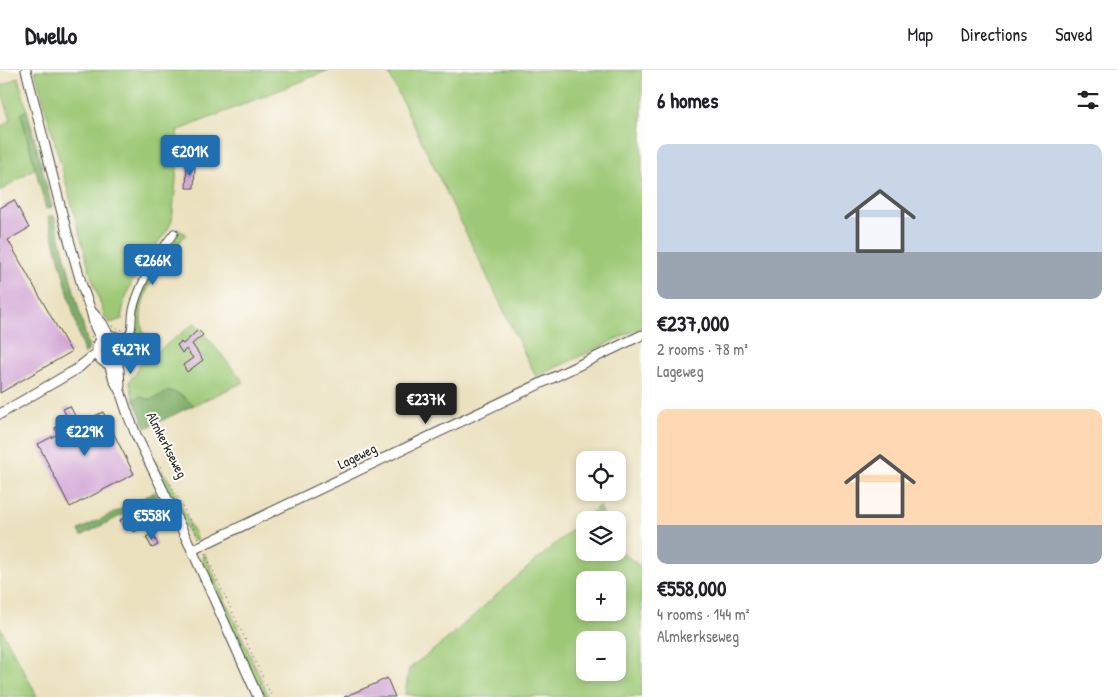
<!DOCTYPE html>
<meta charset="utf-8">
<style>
:root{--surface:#fff;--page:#f6f6f6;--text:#202124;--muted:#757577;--line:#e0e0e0;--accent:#1f6fb2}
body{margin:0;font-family:"Patrick Hand",sans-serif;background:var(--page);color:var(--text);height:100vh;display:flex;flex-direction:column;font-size:19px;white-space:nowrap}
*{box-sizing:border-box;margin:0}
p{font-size:16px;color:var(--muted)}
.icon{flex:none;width:28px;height:28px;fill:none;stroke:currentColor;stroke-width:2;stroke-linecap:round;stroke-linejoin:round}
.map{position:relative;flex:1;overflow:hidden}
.panel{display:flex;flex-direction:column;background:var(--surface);width:475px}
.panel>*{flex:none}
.controls{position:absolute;left:576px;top:381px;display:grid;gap:10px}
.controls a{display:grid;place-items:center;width:50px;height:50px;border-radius:10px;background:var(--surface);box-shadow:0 2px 8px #0003;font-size:25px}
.price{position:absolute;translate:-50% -42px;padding:0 11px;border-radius:5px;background:var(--accent);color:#fff;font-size:16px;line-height:32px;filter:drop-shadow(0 1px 2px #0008)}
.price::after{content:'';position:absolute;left:50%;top:30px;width:15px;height:11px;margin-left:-8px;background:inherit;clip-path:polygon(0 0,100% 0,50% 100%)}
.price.on{background:#222;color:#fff}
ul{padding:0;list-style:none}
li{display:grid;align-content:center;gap:10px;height:265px;padding:0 15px}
li span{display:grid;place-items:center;height:155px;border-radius:10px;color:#555}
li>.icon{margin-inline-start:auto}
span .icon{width:90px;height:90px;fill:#fffc;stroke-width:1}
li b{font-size:21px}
h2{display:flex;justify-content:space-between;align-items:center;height:60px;padding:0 15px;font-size:21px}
header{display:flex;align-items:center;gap:30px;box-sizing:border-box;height:70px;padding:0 25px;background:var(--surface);border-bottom:1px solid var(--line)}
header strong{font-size:24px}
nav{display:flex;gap:28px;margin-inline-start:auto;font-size:18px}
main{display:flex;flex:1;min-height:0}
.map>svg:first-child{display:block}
.green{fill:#9dc976;stroke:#647a50;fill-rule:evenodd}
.forest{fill:#7ead67;stroke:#546c49}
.building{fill:#d3a8d7}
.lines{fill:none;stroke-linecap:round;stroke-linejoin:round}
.minor-casing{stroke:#484641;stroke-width:9}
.tertiary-casing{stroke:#484641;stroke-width:11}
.path{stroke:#484641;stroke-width:1;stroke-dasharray:1 4;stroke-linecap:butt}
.minor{stroke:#fff;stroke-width:7}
.tertiary{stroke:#fff;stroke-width:9}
.labels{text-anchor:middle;stroke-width:4;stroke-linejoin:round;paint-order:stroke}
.street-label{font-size:14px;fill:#2b2b2b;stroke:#fdfcf7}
</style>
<header>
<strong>Dwello</strong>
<nav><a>Map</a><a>Directions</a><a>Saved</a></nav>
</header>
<main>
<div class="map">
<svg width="642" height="627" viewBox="0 0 642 627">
<rect width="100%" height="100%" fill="#fdfcf7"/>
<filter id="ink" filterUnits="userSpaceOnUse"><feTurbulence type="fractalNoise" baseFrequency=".02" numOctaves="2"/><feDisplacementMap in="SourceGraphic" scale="10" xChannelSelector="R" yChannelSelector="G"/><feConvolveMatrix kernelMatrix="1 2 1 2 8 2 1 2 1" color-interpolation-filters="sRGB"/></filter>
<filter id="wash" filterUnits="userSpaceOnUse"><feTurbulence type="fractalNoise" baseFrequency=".0096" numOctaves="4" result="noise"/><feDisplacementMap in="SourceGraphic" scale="20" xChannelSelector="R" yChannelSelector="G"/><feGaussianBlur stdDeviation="1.12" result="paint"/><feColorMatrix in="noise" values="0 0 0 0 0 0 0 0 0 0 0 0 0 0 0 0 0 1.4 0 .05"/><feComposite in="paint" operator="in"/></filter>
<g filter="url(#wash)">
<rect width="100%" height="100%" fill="#ebe1bf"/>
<!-- green -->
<g class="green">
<path d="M35 0H329L177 61 179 79 172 151 168 159C149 187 123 213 122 249L110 253 105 247 91 205Z"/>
<path d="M387 0H642V257L536 307Z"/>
<path d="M18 7 27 40 21 44 35 98 0 121V57L11 50 0 17Z"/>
<path d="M177 159 186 164C168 187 139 219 141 250 142 261 147 273 151 284H154L195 253 244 312 194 335 186 330 182 325 170 321C158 326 151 333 140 326L134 330 129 311 136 303 143 287 136 262V240L149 204Z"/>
<circle cx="111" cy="280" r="8"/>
<path d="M153 390 168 409 198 471H196L192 470Z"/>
<path d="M599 436 605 450H585V482H618V475C623 485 633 491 642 497V627H421L405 624 409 599 411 597 445 571 518 506ZM585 510H618V542H585ZM585 570H618V602H585Z"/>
<path d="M204 483 269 627H264L201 491Z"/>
<path d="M0 557 33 618 37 627H0Z"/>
</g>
<!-- forest -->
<g class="forest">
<path d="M27 40 52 137 46 139 21 44Z"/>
<path d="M54 145 89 278 88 281 84 284 48 147Z"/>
<path d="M169 321C182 323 184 329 194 335L146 358 134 330 140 326C150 333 159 326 169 321Z"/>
<path d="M155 422 158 427 81 466 79 460Z"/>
</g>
<g id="blocks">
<!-- building -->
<g class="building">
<path d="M187 96 195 97 194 118H186Z"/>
<path d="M14 130 29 158 8 170 71 282 0 323V138Z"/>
<path d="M198 260 203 265 192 274 203 290 187 302 183 295 193 288 186 279 182 283 177 275 181 272 183 274Z"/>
<path d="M70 336 79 354 103 342 134 404 70 437 38 374 58 364 55 358 69 351 63 339Z"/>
<path d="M132 444 139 459 134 462 129 451 122 455 120 450Z"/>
<path d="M153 464 158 475 152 478 146 467Z"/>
<path d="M387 608 395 627H344L377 613Z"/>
</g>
</g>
</g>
<g filter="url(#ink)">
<use href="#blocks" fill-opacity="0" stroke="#484641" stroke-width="1"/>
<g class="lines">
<!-- minor casing -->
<g class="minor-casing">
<path id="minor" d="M122 271C136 261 130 254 133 240 140 211 156 186 174 163"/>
</g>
<!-- tertiary casing -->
<g class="tertiary-casing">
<g id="tertiary">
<path d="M26 0 67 163 83 219 91 241 95 257 101 269"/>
<path d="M93 243 102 253 109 266"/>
<circle cx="111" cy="280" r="14"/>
<path d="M117 292 119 300 120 316"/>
<path d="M109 294 114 310 120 321 128 345 137 367 192 480 258 627"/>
<path d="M0 344 77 299 84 293 97 283"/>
<path d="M192 480 642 265"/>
</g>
</g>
<!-- path -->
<g class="path">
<path d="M112 256 122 260"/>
<path d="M91 266 92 277"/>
<path d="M127 297 134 282 132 271"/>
<path d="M158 392 177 425 198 468"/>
<path d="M205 483 272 627"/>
</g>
<!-- minor -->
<use href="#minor" class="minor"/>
<!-- tertiary -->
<use href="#tertiary" class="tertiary"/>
</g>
</g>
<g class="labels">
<!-- street labels -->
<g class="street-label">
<text transform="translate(167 375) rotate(63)" y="5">Almkerkseweg</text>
<text transform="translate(357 386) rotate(-26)" y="5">Lageweg</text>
</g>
</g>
</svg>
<div class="controls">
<a><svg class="icon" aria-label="locate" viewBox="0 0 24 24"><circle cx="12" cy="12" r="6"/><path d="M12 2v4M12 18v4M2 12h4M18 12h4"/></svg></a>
<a><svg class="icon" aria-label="layers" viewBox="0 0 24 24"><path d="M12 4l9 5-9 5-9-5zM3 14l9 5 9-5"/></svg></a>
<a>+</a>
<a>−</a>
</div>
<b class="price" style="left:190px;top:107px">€201K</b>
<b class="price" style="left:153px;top:216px">€266K</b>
<b class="price" style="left:131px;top:305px">€427K</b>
<b class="price on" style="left:426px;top:355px">€237K</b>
<b class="price" style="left:85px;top:387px">€229K</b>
<b class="price" style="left:152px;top:471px">€558K</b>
</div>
<section class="panel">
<h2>6 homes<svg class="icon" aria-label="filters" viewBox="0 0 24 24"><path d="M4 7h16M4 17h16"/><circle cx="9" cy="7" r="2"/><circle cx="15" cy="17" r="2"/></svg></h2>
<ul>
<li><span style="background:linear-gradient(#c9d6e8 70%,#9aa5b1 0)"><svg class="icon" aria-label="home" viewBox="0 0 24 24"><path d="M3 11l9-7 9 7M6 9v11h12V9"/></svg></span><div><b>€237,000</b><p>2 rooms · 78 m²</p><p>Lageweg</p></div></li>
<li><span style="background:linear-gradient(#ffd9b3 75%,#9aa5b1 0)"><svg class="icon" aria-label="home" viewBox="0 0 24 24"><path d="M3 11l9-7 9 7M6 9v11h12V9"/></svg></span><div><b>€558,000</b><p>4 rooms · 144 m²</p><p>Almkerkseweg</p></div></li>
</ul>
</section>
</main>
